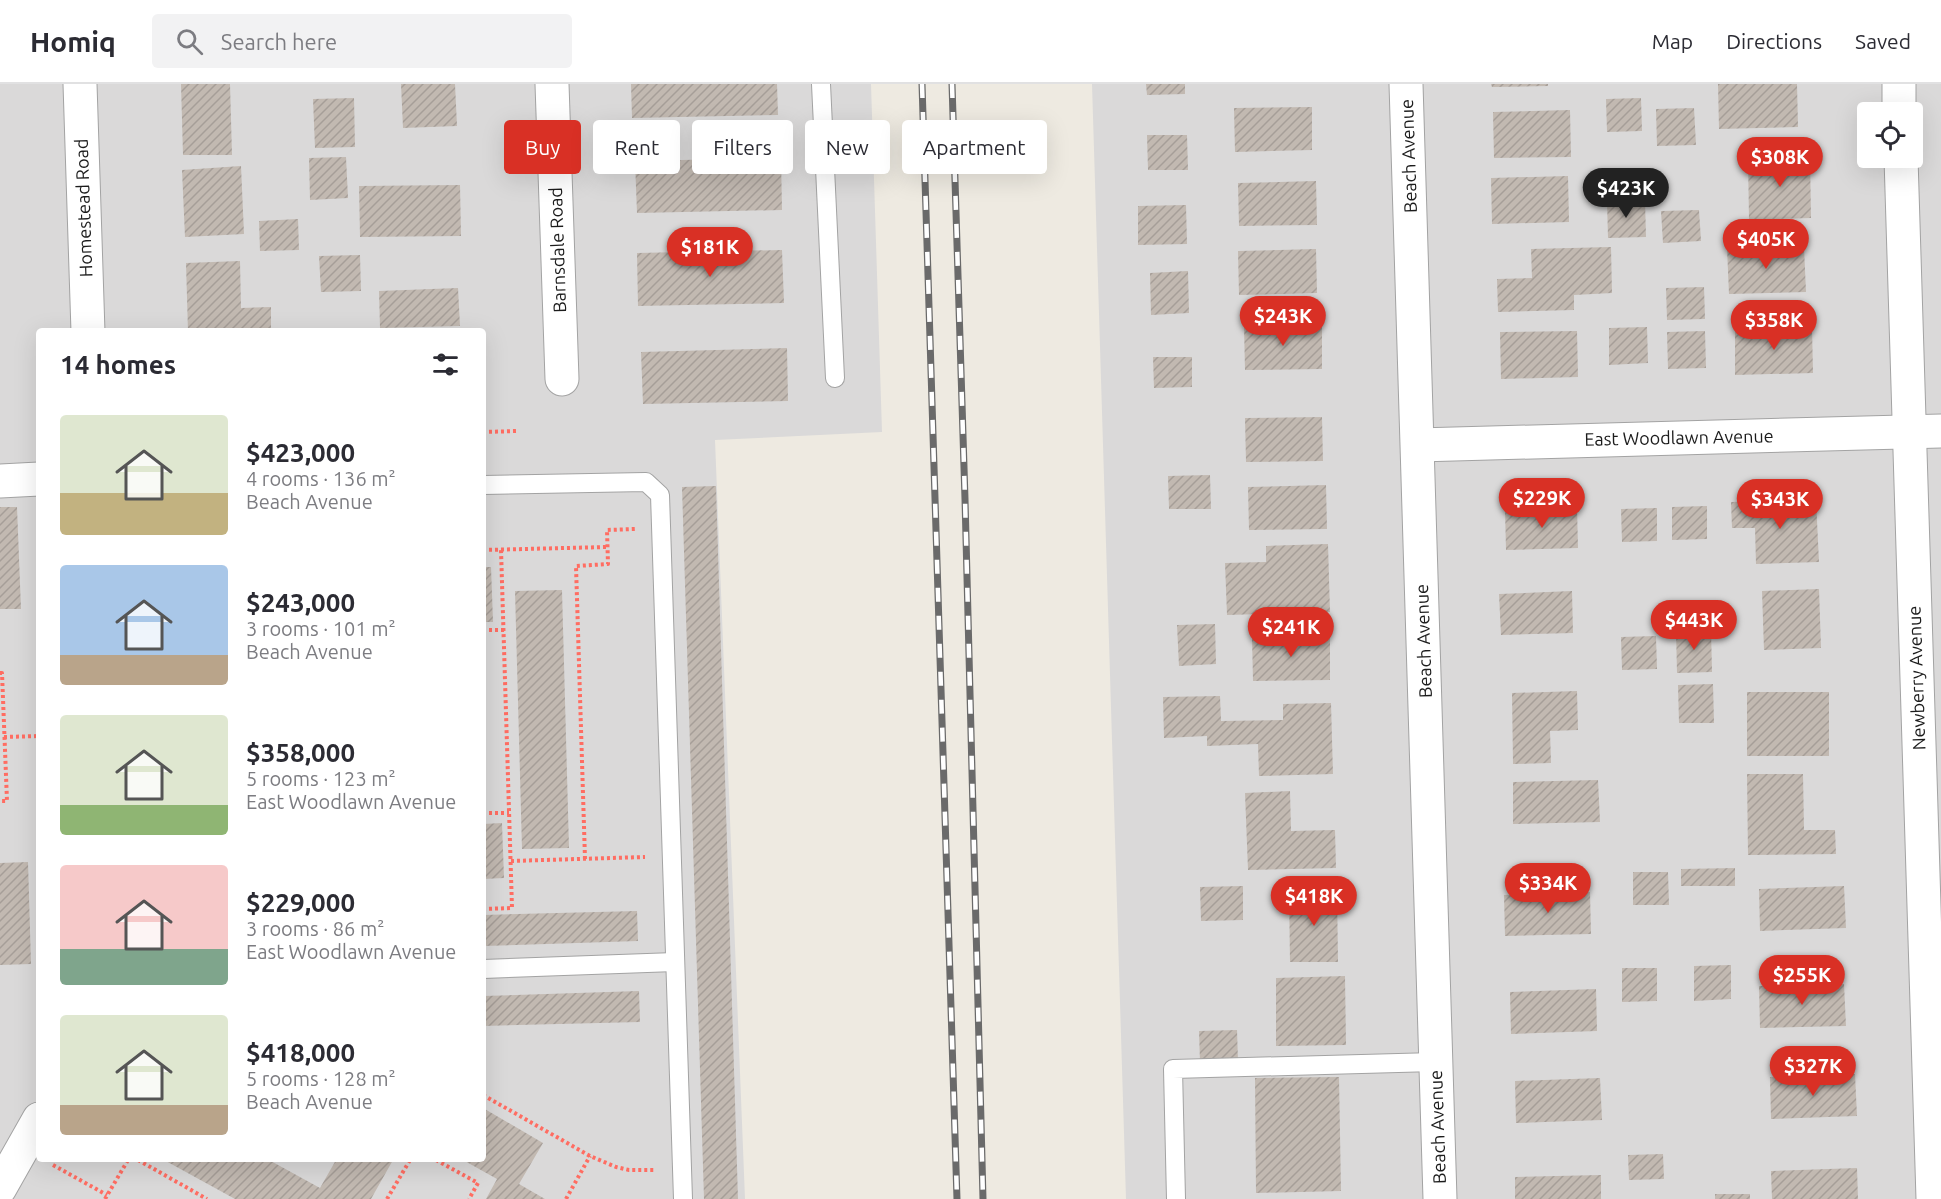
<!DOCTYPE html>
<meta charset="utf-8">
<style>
:root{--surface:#fff;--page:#f2f2f3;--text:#2b2b33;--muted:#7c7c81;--line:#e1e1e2;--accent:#d93025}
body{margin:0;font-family:Ubuntu,sans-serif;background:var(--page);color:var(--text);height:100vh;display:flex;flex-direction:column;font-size:22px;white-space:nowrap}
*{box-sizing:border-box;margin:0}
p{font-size:20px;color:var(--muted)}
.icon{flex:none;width:33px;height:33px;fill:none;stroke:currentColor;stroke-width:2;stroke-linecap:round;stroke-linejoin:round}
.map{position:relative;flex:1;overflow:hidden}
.side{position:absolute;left:36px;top:244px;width:450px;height:834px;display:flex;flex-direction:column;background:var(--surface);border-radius:6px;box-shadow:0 6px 24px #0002}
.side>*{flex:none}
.guide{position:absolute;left:504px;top:36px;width:570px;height:54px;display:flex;gap:12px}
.tools{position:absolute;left:1857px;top:18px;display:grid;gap:12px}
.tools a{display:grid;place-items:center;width:66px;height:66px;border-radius:6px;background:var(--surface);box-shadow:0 6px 24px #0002;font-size:30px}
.price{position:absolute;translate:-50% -51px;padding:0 14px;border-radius:21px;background:var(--accent);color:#fff;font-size:20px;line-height:39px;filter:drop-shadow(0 2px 3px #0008)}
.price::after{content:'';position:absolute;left:50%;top:36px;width:18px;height:14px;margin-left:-9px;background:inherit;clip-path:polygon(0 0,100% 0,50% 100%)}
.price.current{background:#222;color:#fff}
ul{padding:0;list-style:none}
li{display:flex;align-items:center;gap:18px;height:150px;padding:0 24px}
li span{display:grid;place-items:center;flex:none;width:168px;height:120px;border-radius:6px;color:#555}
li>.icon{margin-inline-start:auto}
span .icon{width:72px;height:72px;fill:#fffc;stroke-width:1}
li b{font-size:26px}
h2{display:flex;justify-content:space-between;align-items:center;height:72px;padding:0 24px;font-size:26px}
.tag{padding:0 21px;border-radius:6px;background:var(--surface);box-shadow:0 6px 24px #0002;font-size:21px;line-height:54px}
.tag.current{background:var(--accent);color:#fff}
header{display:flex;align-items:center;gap:36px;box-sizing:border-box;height:84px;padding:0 30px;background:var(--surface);border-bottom:2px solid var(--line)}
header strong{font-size:28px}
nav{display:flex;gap:33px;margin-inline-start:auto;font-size:21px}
.search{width:420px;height:54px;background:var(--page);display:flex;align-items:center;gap:15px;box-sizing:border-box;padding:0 21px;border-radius:6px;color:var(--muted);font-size:22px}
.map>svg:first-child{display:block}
.residential{fill:#dad9d9;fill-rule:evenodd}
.building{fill:url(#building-hatch)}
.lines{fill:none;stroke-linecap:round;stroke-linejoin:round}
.lane-casing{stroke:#a3a3a3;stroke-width:20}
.street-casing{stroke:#a3a3a3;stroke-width:35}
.path{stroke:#ff6d62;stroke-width:4;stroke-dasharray:3 3;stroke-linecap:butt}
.lane{stroke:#fff;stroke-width:18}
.street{stroke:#fff;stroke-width:33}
.rail-casing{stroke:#6a6a6a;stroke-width:7}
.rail{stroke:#fff;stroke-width:4.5;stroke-dasharray:14;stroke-linecap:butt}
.labels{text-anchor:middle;stroke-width:4.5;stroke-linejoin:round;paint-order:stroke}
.street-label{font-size:18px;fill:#1c1c1c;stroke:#fff}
</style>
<header>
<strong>Homiq</strong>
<div class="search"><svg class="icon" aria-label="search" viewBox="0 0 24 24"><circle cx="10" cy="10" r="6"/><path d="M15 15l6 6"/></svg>Search here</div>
<nav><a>Map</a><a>Directions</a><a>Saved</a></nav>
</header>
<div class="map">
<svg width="1941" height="1115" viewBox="0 0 1941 1115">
<defs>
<pattern id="building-hatch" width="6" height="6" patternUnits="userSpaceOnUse" patternTransform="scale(1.5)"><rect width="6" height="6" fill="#c2b9b1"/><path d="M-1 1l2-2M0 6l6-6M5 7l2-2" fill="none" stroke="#a69e98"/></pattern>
</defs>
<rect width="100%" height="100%" fill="#eeeae1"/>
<!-- residential -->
<g class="residential">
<path d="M0 0H871L882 348 715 356 745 1115H0ZM39 248H483V1076H39Z"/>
<path d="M1092 0H1941V1115H1126ZM1868 28H1912V74H1868Z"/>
</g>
<!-- building -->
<g class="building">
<path d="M181 0H230L232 71H183Z"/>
<path d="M401 0H455L457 42 403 44Z"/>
<path d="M631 0H777L778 31 632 34Z"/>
<path d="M1146 0H1185V10L1147 11Z"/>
<path d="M1491 0H1548V2L1492 3Z"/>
<path d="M1718 0H1797L1798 43 1719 45Z"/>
<path d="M354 14 355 63 315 64 313 15Z"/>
<path d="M1641 14 1642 47 1607 48 1606 15Z"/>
<path d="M1312 23V66L1235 68 1234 24Z"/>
<path d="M1694 24 1696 61 1657 62 1656 25Z"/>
<path d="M1570 26 1571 73 1494 74 1493 28Z"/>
<path d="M1147 51H1187L1188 86H1148Z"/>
<path d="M1810 72 1811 134 1749 136 1748 74Z"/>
<path d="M346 73 348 114 310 116 309 74Z"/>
<path d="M781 74 782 126 637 129 635 77Z"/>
<path d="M241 82 244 150 185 153 182 86Z"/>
<path d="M1568 92 1569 138 1492 140 1491 94Z"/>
<path d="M1316 97 1317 141 1239 142 1238 99Z"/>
<path d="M460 101 461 152 360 153 359 102Z"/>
<path d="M1645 116 1646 153 1608 154 1607 117Z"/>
<path d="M1186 121 1187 160 1138 161V122Z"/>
<path d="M1699 126 1701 157 1663 159 1661 127Z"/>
<path d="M298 135 299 166 260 167 259 137Z"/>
<path d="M1611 163 1612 209 1574 211V226L1498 228 1497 195 1532 194 1531 165Z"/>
<path d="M1804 163 1806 208 1729 210 1727 164Z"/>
<path d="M1316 165 1317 209 1239 211 1238 167Z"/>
<path d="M782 166 784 219 638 222 637 169Z"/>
<path d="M360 171 361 207 321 208 319 172Z"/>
<path d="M240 177 241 224 271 223V248H188L186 179Z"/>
<path d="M1188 187 1189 229 1151 231 1150 189Z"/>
<path d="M1704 203 1705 235 1667 236 1666 204Z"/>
<path d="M458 204 460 242 380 244 379 207Z"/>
<path d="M1322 241V285L1245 286 1244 242Z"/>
<path d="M1647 243 1648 279 1609 281V244Z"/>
<path d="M1812 243 1813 289 1735 291V244Z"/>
<path d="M1577 247 1578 293 1501 295 1500 248Z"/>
<path d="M1705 247 1706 284 1668 285 1667 248Z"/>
<path d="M787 264 788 317 643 320 641 268Z"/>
<path d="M1153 273H1192V303L1154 304Z"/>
<path d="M1322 333 1323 377 1246 378 1245 334Z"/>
<path d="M1210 391 1211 425H1169L1168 392Z"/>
<path d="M1326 401 1327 445 1249 446 1248 403Z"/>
<path d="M716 402 738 1115H704L682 403Z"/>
<path d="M1816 416 1819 478 1756 480 1755 444H1732L1731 418Z"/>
<path d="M1707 422V455L1672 456V423Z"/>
<path d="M0 423H17L21 525H0Z"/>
<path d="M1577 423 1578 464 1506 466 1505 425Z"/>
<path d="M1657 424V457L1622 458 1621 425Z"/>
<path d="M1328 460 1330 528 1227 531 1225 479 1266 478V462Z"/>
<path d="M483 483H491L493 538H483Z"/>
<path d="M1819 505 1821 564 1764 566 1762 507Z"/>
<path d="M562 506 569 764 522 765 515 507Z"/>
<path d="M1572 507 1573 549 1501 551 1499 510Z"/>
<path d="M1215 540 1216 580 1179 582 1177 541Z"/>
<path d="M1711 545 1712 588 1677 589 1676 546Z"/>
<path d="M1330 552V596L1253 597 1252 553Z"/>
<path d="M1656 552 1657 585 1622 586 1621 553Z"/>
<path d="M1713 600 1714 639H1679L1678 601Z"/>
<path d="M1577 607 1578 646 1550 647 1551 679 1513 680 1512 609Z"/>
<rect x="1747" y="608" width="82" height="64"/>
<path d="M1220 612 1221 637 1283 636V620L1331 619 1333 690 1259 692 1258 660 1207 662V652L1164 654 1163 613Z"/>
<path d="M1747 690H1803L1804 746H1835L1836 770 1748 771Z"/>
<path d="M1598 696 1600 738 1513 740V698Z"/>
<path d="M1290 707 1291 747 1335 746 1336 784 1248 786 1245 709Z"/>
<path d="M502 739 504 794 483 795V740Z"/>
<path d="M28 778 31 880 0 881V779Z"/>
<path d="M1735 784V802H1681V785Z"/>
<path d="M1633 788H1668L1669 821H1633Z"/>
<path d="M1243 802V836L1201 837 1200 803Z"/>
<path d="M1844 802 1846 844 1760 847 1759 805Z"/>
<path d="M1289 807H1337L1338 878H1290Z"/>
<path d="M1590 808 1591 850 1505 852 1504 811Z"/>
<path d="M637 827 638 857 483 862V831Z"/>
<path d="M1731 881V915L1694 917V882Z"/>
<path d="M1622 884H1657V917L1622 918Z"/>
<path d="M1345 892 1346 961 1276 962V894Z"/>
<path d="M1844 900 1846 942 1760 944 1759 902Z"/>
<path d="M1596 905 1597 947 1511 950 1510 908Z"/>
<path d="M639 907 640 938 483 942V912Z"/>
<path d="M1237 946 1238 977 1200 978 1199 947Z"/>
<path d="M1855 990 1857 1032 1771 1035 1770 993Z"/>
<path d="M1339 993 1341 1107 1256 1109 1255 994Z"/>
<path d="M1600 994 1602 1036 1516 1039 1515 997Z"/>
<path d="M483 1024 543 1059 519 1100 545 1115H486L497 1095 463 1076H483Z"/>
<path d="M1663 1070 1664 1095 1629 1096 1628 1071Z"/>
<path d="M164 1076H269L320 1104 336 1076H393L371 1115H235Z"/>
<path d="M1857 1084 1858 1115H1772L1771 1087Z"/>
<path d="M1601 1091V1115H1515V1093Z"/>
<rect x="1715" y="1110" width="35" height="5"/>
</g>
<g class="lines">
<!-- lane casing -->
<g class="lane-casing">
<g id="lane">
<path d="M821 0 835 294"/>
<path d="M483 401 646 398 660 411 683 1115"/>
<path d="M483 885 675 878"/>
<path d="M1176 1115 1173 985 1435 978"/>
</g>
</g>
<!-- street casing -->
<g class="street-casing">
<g id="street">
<path d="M80 0 88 248"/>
<path d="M552 0 562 295"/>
<path d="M1406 0 1440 1115"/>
<path d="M1899 0V28"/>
<path d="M1901 74 1933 1115"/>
<path d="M1418 361 1941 347"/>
<path d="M0 397 39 395"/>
<path d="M0 1104 39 1035"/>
</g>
</g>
<!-- path -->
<g class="path">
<path d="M483 348 517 347"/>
<path d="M483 466 607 463"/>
<path d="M483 546H504"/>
<path d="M0 589H2L7 717H0"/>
<path d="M4 653 39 652"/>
<path d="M483 729H509"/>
<path d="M585 775 576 482 608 480 607 446 635 445"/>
<path d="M511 777 645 773"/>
<path d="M483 825 512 824 501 466"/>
<path d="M483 1011 590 1072 616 1083 629 1086H655"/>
<path d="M138 1076 207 1115"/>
<path d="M436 1076 478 1099 469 1115"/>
<path d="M53 1081 107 1111"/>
<path d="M105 1115 128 1076"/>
<path d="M387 1115 410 1076"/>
<path d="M566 1115 590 1072"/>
</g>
<!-- lane -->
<use href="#lane" class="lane"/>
<!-- street -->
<use href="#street" class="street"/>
<!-- rail casing -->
<g class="rail-casing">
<g id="rail">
<path d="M922 0 957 1115"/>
<path d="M952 0 965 415 983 1115"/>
</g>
</g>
<!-- rail -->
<use href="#rail" class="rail"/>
</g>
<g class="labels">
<!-- street labels -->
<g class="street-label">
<text transform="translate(1409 72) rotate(-92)" y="6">Beach Avenue</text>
<text transform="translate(84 124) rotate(-92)" y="6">Homestead Road</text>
<text transform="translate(558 166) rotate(-92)" y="6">Barnsdale Road</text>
<text transform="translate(1679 354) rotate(-1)" y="6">East Woodlawn Avenue</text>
<text transform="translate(1424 557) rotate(-92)" y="6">Beach Avenue</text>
<text transform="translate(1917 594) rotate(-92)" y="6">Newberry Avenue</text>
<text transform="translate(1438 1043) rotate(-92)" y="6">Beach Avenue</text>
</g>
</g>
</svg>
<div class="tools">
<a><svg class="icon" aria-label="locate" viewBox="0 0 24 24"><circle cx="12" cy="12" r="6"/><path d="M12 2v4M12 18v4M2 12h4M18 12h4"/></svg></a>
</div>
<b class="price" style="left:1780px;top:104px">$308K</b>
<b class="price current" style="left:1626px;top:135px">$423K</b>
<b class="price" style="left:1766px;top:186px">$405K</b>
<b class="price" style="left:710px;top:194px">$181K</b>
<b class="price" style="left:1283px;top:263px">$243K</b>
<b class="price" style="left:1774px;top:267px">$358K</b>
<b class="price" style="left:1542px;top:445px">$229K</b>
<b class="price" style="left:1780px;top:446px">$343K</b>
<b class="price" style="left:1694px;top:567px">$443K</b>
<b class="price" style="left:1291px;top:574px">$241K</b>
<b class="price" style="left:1548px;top:830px">$334K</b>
<b class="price" style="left:1314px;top:843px">$418K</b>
<b class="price" style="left:1802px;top:922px">$255K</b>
<b class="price" style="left:1813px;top:1013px">$327K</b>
<div class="guide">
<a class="tag current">Buy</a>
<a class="tag">Rent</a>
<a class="tag">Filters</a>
<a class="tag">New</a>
<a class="tag">Apartment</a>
</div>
<section class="side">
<h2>14 homes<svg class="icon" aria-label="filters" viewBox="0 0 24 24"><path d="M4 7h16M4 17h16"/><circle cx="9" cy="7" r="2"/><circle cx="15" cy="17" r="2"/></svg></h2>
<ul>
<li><span style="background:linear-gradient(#dfe7d0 65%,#c2b280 0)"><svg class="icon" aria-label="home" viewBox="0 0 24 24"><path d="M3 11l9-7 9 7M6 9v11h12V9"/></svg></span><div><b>$423,000</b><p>4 rooms · 136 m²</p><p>Beach Avenue</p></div></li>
<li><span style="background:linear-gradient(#a9c7e8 75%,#b9a48a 0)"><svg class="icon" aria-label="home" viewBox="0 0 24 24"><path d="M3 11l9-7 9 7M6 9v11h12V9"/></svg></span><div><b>$243,000</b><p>3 rooms · 101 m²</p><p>Beach Avenue</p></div></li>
<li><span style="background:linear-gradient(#dfe7d0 75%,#8fb573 0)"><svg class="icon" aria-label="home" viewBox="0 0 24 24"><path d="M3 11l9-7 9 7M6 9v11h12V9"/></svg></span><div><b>$358,000</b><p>5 rooms · 123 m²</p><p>East Woodlawn Avenue</p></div></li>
<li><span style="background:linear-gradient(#f6c9c9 70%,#7fa58c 0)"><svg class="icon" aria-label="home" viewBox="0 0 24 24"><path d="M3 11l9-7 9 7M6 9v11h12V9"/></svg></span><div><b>$229,000</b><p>3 rooms · 86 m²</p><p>East Woodlawn Avenue</p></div></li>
<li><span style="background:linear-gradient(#dfe7d0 75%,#b9a48a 0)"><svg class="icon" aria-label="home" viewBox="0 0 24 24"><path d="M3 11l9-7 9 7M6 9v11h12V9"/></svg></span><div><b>$418,000</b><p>5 rooms · 128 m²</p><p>Beach Avenue</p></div></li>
</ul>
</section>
</div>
